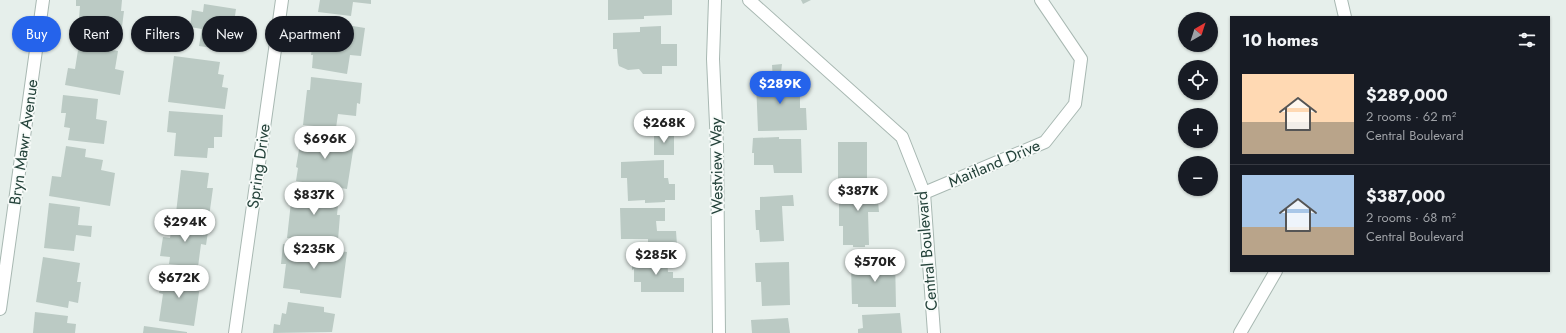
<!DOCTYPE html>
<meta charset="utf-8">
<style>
:root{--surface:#171b24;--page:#242831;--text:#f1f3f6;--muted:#9ea1a6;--line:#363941;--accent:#2563eb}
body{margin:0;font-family:Jost,sans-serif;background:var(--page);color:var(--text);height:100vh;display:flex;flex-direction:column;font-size:15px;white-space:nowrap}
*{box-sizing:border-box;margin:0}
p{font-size:13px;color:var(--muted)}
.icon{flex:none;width:22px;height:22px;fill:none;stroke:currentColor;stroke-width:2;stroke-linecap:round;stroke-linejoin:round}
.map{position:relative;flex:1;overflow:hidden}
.sheet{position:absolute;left:1230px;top:16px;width:320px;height:256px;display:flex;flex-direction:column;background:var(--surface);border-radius:0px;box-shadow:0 1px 3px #0004}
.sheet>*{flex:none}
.top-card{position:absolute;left:12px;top:16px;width:380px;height:36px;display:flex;gap:8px}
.needle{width:26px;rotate:39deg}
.fabs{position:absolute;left:1178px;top:12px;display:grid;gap:8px}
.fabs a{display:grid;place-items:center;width:40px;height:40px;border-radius:50%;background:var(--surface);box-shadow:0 1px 3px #0004;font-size:20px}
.price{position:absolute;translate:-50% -34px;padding:0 9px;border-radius:14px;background:#fff;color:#222;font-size:13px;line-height:26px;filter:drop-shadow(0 1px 2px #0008)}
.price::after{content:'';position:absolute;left:50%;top:24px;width:12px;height:9px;margin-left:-6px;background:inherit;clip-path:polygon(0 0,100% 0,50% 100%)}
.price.current{background:var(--accent);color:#fff}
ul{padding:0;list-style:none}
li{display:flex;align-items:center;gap:12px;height:100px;padding:0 12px}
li+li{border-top:1px solid var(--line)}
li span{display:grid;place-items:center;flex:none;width:112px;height:80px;border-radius:0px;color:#555}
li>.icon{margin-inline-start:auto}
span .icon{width:48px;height:48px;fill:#fffc;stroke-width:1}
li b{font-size:17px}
h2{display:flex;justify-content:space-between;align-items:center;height:48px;padding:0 12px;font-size:17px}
.tag{padding:0 14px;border-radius:18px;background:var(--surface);box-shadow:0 1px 3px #0004;font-size:14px;line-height:36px}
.tag.current{background:var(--accent);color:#fff}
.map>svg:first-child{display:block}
.building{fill:#bbcac4}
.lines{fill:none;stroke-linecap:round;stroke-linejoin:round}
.street-casing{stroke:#a8b8b2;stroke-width:14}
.street{stroke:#fff;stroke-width:12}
.labels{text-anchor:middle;stroke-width:3.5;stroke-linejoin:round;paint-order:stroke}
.street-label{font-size:16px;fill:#24423a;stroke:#f7fbf9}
</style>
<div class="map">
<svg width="1566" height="333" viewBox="0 0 1566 333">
<rect width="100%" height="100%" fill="#e6efeb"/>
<!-- building -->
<g class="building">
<path d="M76 0H122L121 11H124L121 35 78 31 80 6H76Z"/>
<path d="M320 0H371V4L353 2 351 16 318 12Z"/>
<path d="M608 0H672V15L644 16V19L608 20Z"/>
<path d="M801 0H811L803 4Z"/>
<path d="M204 4 236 9 232 36H228L226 50 199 46 202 29 190 27 192 10 203 12Z"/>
<path d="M316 20 365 28 361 56 350 55 347 74 312 68 313 55H311Z"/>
<path d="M661 26V44H677V66H662V74H643L639 69 628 70 619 66 618 63 617 49H613V33L640 32V27Z"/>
<path d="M79 44 118 51 115 69 124 71 120 95 65 85 68 68 75 69Z"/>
<path d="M174 56 220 62 218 74 224 75 222 87 228 88 225 109 168 102Z"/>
<path d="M782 64 780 82 800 81V108H806L807 130 758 131 756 82 773 81 772 65Z"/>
<path d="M311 77 362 83 360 104 357 103 356 116 338 114 336 128 303 125 307 90H310Z"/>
<path d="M63 95 98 99 96 119 107 121 104 144 68 140 70 128 64 127 66 113H61Z"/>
<path d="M169 111 223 115 222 137H214V148H208L207 158 174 156 176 133 167 132Z"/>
<path d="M302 132 333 138 334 136 342 137 343 136 355 138 347 189 296 181 298 168 296 167Z"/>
<rect x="654" y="133" width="20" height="22"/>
<path d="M779 137V139H801L802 173H774L773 165H754V153H752L753 138Z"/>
<rect x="838" y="142" width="29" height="38"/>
<path d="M66 146 86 149 85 157 103 160 101 170 115 173 110 206 49 196 52 176 61 177Z"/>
<path d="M664 160V178H668L669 184H675V200H665V202L645 203V200L628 201 627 178H621V162Z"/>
<path d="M181 170 209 173 207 188H213L209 217 176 213Z"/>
<path d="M882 184V201H878L879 212H868L869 245H865V247H853V245H843V226H839V203H843L842 185Z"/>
<path d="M294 190 339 195 337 215H340L338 240 320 238V241L287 238 291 202H293Z"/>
<path d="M793 195 794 206H782L784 241 760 242 759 230H756L755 210H760V197Z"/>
<path d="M49 203 80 207 78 225 92 226 91 237 76 235 74 251 44 248Z"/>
<path d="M620 208H665V221H656L657 231H676L677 245H648V239H621Z"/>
<path d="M173 220 209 225 206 245 201 244 198 267 169 264 170 257 160 256 163 237 170 238Z"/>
<path d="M283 244 347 252 341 298 300 293V290L283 288 286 264H281Z"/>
<path d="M872 256H895L896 307H858V304H852L851 265H872Z"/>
<path d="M43 257 80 263 77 282H81L78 303 69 301 68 308 36 302Z"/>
<path d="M632 258H667L668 272H673V278H684V292H641V282H634V269L632 270Z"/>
<path d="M789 262 790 305 762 306 761 282H756L755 263Z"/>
<path d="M162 273 201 279 194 326 159 321 163 294 159 293Z"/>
<path d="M288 302 324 307V312L335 314 332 332 273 333 274 324 280 325 282 313 286 314Z"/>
<path d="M35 312 68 316 67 323 76 324 75 333H33Z"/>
<path d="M900 313 902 333H858V329L863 328 862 315Z"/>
<path d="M788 318 790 333H752L751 320Z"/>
<path d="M144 326 187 332V333H143Z"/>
</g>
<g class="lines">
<!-- street casing -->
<g class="street-casing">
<g id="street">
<path d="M715 0 713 59 717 146 719 333"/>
<path d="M749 0 902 137 924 193 934 333"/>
<path d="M1341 0 1345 17"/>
<path d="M924 193 1045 142 1075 104 1081 59 1041 0"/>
<path d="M0 309 43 0"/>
<path d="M235 333 282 0"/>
<path d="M1240 333 1276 271"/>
</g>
</g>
<!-- street -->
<use href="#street" class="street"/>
</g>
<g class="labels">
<!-- street labels -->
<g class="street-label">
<text transform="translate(23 142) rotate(-82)" y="6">Bryn Mawr Avenue</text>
<text transform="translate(994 163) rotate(-23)" y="6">Maitland Drive</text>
<text transform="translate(258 166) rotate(-82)" y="6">Spring Drive</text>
<text transform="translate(716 166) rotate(-91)" y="6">Westview Way</text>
<text transform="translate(926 251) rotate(-95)" y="6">Central Boulevard</text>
</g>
</g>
</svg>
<div class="fabs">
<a><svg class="needle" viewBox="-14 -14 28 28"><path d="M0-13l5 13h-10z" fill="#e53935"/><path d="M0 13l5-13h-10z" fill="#9ea1a6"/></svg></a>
<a><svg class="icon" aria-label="locate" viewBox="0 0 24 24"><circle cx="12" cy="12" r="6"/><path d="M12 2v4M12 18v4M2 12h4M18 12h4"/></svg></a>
<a>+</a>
<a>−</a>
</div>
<b class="price current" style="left:780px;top:105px">$289K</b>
<b class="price" style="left:664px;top:144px">$268K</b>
<b class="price" style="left:325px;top:160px">$696K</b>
<b class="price" style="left:858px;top:212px">$387K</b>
<b class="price" style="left:314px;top:216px">$837K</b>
<b class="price" style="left:185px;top:243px">$294K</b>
<b class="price" style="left:314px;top:270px">$235K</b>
<b class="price" style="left:656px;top:276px">$285K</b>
<b class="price" style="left:875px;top:283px">$570K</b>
<b class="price" style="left:179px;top:299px">$672K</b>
<div class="top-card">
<a class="tag current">Buy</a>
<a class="tag">Rent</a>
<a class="tag">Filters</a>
<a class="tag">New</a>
<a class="tag">Apartment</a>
</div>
<section class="sheet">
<h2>10 homes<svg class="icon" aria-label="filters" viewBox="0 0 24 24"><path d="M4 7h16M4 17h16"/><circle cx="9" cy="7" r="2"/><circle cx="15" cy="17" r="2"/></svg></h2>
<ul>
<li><span style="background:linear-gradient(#ffd9b3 60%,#b9a48a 0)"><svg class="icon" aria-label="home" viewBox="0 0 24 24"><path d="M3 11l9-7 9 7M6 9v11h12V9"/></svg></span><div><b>$289,000</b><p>2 rooms · 62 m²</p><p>Central Boulevard</p></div></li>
<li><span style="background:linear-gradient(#a9c7e8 65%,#b9a48a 0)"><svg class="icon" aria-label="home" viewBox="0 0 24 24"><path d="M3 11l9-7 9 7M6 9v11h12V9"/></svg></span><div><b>$387,000</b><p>2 rooms · 68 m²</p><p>Central Boulevard</p></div></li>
</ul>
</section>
</div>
